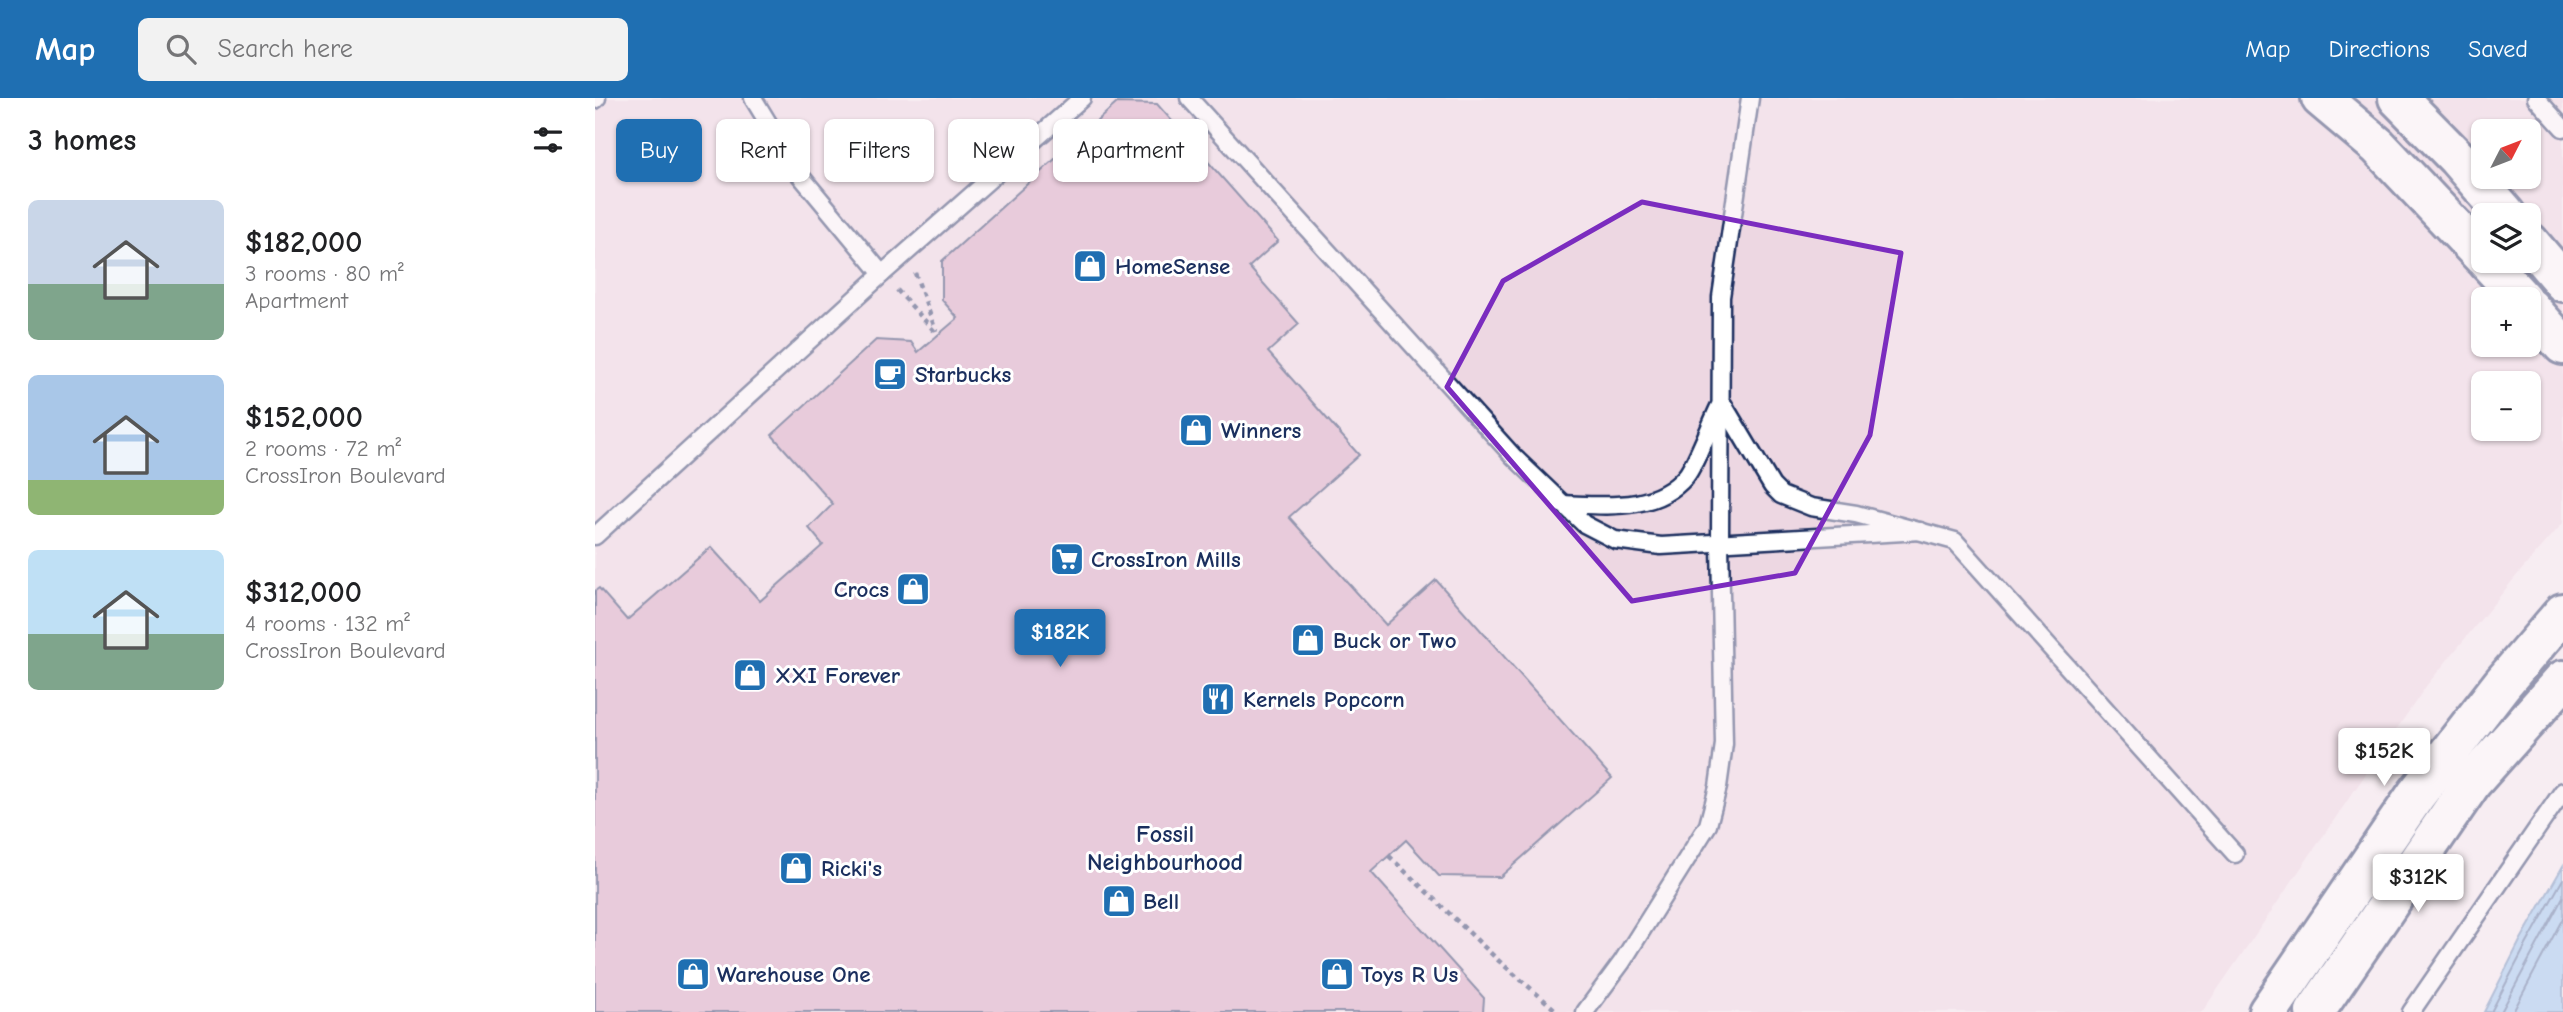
<!DOCTYPE html>
<meta charset="utf-8">
<style>
:root{--surface:#fff;--page:#f2f2f2;--text:#202124;--muted:#757577;--accent:#1f6fb2}
body{margin:0;font-family:"Comic Neue",sans-serif;background:var(--page);color:var(--text);height:100vh;display:flex;flex-direction:column;font-size:26px;white-space:nowrap}
*{box-sizing:border-box;margin:0}
p{font-size:23px;color:var(--muted)}
.icon{flex:none;width:38px;height:38px;fill:none;stroke:currentColor;stroke-width:2;stroke-linecap:round;stroke-linejoin:round}
.map{position:relative;flex:1;overflow:hidden}
.drawer{display:flex;flex-direction:column;background:var(--surface);width:595px}
.drawer>*{flex:none}
.hud{position:absolute;left:21px;top:21px;width:665px;height:63px;display:flex;gap:14px}
.needle{width:46px;rotate:48deg}
.tools{position:absolute;left:1876px;top:21px;display:grid;gap:14px}
.tools a{display:grid;place-items:center;width:70px;height:70px;border-radius:10px;background:var(--surface);box-shadow:0 2px 5px #0004;font-size:35px}
.price{position:absolute;translate:-50% -60px;padding:0 16px;border-radius:7px;background:#fff;color:#222;font-size:23px;line-height:46px;filter:drop-shadow(0 2px 4px #0008)}
.price::after{content:'';position:absolute;left:50%;top:42px;width:21px;height:16px;margin-left:-10px;background:inherit;clip-path:polygon(0 0,100% 0,50% 100%)}
.price.selected{background:var(--accent);color:#fff}
ul{padding:0;list-style:none}
li{display:flex;align-items:center;gap:21px;height:175px;padding:0 28px}
li span{display:grid;place-items:center;flex:none;width:196px;height:140px;border-radius:10px;color:#555}
li>.icon{margin-inline-start:auto}
span .icon{width:84px;height:84px;fill:#fffc;stroke-width:1}
li b{font-size:30px}
h2{display:flex;justify-content:space-between;align-items:center;height:84px;padding:0 28px;font-size:30px}
.chip{padding:0 24px;border-radius:10px;background:var(--surface);box-shadow:0 2px 5px #0004;font-size:24px;line-height:63px}
.chip.selected{background:var(--accent);color:#fff}
header{display:flex;align-items:center;gap:42px;box-sizing:border-box;height:98px;padding:0 35px;background:var(--accent);color:#fff}
header strong{font-size:33px}
nav{display:flex;gap:38px;margin-inline-start:auto;font-size:24px}
.search{width:490px;height:63px;background:var(--page);display:flex;align-items:center;gap:18px;box-sizing:border-box;padding:0 24px;border-radius:10px;color:var(--muted);font-size:26px}
main{display:flex;flex:1;min-height:0}
.map>svg:first-child{display:block}
.built{fill:#edd7e2;fill-rule:evenodd}
.water{fill:#96c6f1;stroke:#658ab6;stroke-width:2}
.lines{fill:none;stroke-linecap:round;stroke-linejoin:round}
.shore{stroke:#4c6b99;stroke-width:2}
.building{fill:#d6a3be;stroke:#1b2f5e;stroke-width:2}
.service-casing{stroke:#1b2f5e;stroke-width:21}
.tertiary-casing{stroke:#1b2f5e;stroke-width:44}
.path{stroke:#1b2f5e;stroke-width:4.5;stroke-dasharray:5 5;stroke-linecap:butt}
.service{stroke:#fff;stroke-width:16}
.tertiary{stroke:#fff;stroke-width:38}
.marked{fill:none;stroke:#7b2cbf;stroke-width:5;stroke-linejoin:round}
.labels{text-anchor:middle;stroke-width:6;stroke-linejoin:round;paint-order:stroke}
.poi-label{font-size:23px;font-weight:bold;fill:#1b2f5e;stroke:#fff;text-anchor:start}
.neighbourhood-label{font-size:24px;font-weight:bold;fill:#1b2f5e;stroke:#fff}
</style>
<header>
<strong>Map</strong>
<div class="search"><svg class="icon" aria-label="search" viewBox="0 0 24 24"><circle cx="10" cy="10" r="6"/><path d="M15 15l6 6"/></svg>Search here</div>
<nav><a>Map</a><a>Directions</a><a>Saved</a></nav>
</header>
<main>
<section class="drawer">
<h2>3 homes<svg class="icon" aria-label="filters" viewBox="0 0 24 24"><path d="M4 7h16M4 17h16"/><circle cx="9" cy="7" r="2"/><circle cx="15" cy="17" r="2"/></svg></h2>
<ul>
<li><span style="background:linear-gradient(#c9d6e8 60%,#7fa58c 0)"><svg class="icon" aria-label="home" viewBox="0 0 24 24"><path d="M3 11l9-7 9 7M6 9v11h12V9"/></svg></span><div><b>$182,000</b><p>3 rooms · 80 m²</p><p>Apartment</p></div></li>
<li><span style="background:linear-gradient(#a9c7e8 75%,#8fb573 0)"><svg class="icon" aria-label="home" viewBox="0 0 24 24"><path d="M3 11l9-7 9 7M6 9v11h12V9"/></svg></span><div><b>$152,000</b><p>2 rooms · 72 m²</p><p>CrossIron Boulevard</p></div></li>
<li><span style="background:linear-gradient(#bfe0f5 60%,#7fa58c 0)"><svg class="icon" aria-label="home" viewBox="0 0 24 24"><path d="M3 11l9-7 9 7M6 9v11h12V9"/></svg></span><div><b>$312,000</b><p>4 rooms · 132 m²</p><p>CrossIron Boulevard</p></div></li>
</ul>
</section>
<div class="map">
<svg width="1968" height="914" viewBox="0 0 1968 914">
<rect width="100%" height="100%" fill="#f7edf2"/>
<filter id="ink" filterUnits="userSpaceOnUse"><feTurbulence type="fractalNoise" baseFrequency=".0143" numOctaves="2"/><feDisplacementMap in="SourceGraphic" scale="14" xChannelSelector="R" yChannelSelector="G"/><feConvolveMatrix kernelMatrix="1 2 1 2 8 2 1 2 1" color-interpolation-filters="sRGB"/></filter>
<g filter="url(#ink)">
<!-- built -->
<path class="built" d="M0 0H1968V425L1923 476 1832 587 1607 914H0ZM1888 33H1934V79H1888ZM1888 117H1934V163H1888ZM1888 201H1934V247H1888ZM1888 285H1934V331H1888Z"/>
<!-- water -->
<path class="water" d="M1968 768V914H1889L1925 843Z"/>
<g class="lines">
<!-- shore -->
<g class="shore">
<path d="M1896 914 1931 847 1968 781"/>
<path d="M1906 914 1968 799"/>
<path d="M1918 914 1968 820"/>
</g>
</g>
<!-- building -->
<path class="building" d="M522 5 562 6 683 143 654 169 704 226 673 254 764 357 694 419 791 527 841 482 1017 680 905 779 844 778 811 742 776 774 889 900 888 914H0V493L4 490 32 522 116 449 165 503 228 447 214 430 238 406 177 337 281 242 316 244 323 254 363 220 347 202V163Z"/>
<g class="lines">
<!-- service casing -->
<g class="service-casing">
<g id="service">
<path d="M158 0 204 76 287 176"/>
<path d="M594 0 919 359 989 426 1020 442 1066 448 1326 433"/>
<path d="M1941 0 1968 30"/>
<path d="M0 2 2 0"/>
<path d="M1128 306 1177 388 1186 397 1216 409 1261 416 1360 443 1640 756"/>
<path d="M965 406C1008 407 1060 415 1091 378 1101 366 1116 325 1124 309"/>
<path d="M0 438 287 176 487 0"/>
<path d="M990 914 1027 864 1113 727 1123 689 1129 646 1125 446 1126 199 1155 0"/>
<path d="M1816 914 1968 693"/>
</g>
</g>
<!-- tertiary casing -->
<g class="tertiary-casing">
<g id="tertiary">
<path d="M1726 0 1783 48 1888 159"/>
<path d="M1803 0 1862 60 1911 117"/>
<path d="M1934 144 1968 184"/>
<path d="M1892 163 1927 201"/>
<path d="M1934 209 1968 247"/>
<path d="M1673 914 1821 697 1907 586 1968 515"/>
<path d="M1720 914 1877 684 1968 582"/>
</g>
</g>
<!-- path -->
<g class="path">
<path d="M320 175 341 233"/>
<path d="M302 192 343 237"/>
<path d="M794 758 904 863 963 914"/>
</g>
<!-- service -->
<use href="#service" class="service"/>
<!-- tertiary -->
<use href="#tertiary" class="tertiary"/>
</g>
</g>
<!-- marked area -->
<path d="M0 0H1968V914H0ZM1047 104 1306 155 1275 337 1200 475 1037 503 852 289 908 183Z" fill="#f7edf2" fill-opacity=".55" fill-rule="evenodd"/>
<path class="marked" d="M1047 104 1306 155 1275 337 1200 475 1037 503 852 289 908 183Z"/>
<!-- icons -->
<defs>
<g id="shop-square" transform="scale(1.75)"><rect x="-9" y="-9" width="18" height="18" rx="4" fill="#1f6fb2" stroke="#fff"/><path d="M-5-2.5h2.3a2.7 3.5 0 0 1 5.4 0H5L5.5 6h-11ZM-1.5-2.5h3a1.5 2.3 0 0 0-3 0Z" fill="#fff"/></g>
<g id="cafe-square" transform="scale(1.75)"><rect x="-9" y="-9" width="18" height="18" rx="4" fill="#1f6fb2" stroke="#fff"/><path d="M-5.5-4.5H6V0H3Q3 3.5 0 3.5H-2.5Q-5.5 3.5-5.5 0ZM3-3.2v2h1.7v-2ZM-6 4.5H4V6H-6Z" fill="#fff"/></g>
<g id="supermarket-square" transform="scale(1.75)"><rect x="-9" y="-9" width="18" height="18" rx="4" fill="#1f6fb2" stroke="#fff"/><path d="M-6-5.5h2.5l.6 2H6L4.5 2H-2.5L-4.4-4H-6ZM-1.5 3.2a1.3 1.3 0 1 0 .1 0ZM3 3.2a1.3 1.3 0 1 0 .1 0Z" fill="#fff"/></g>
<g id="restaurant-square" transform="scale(1.75)"><rect x="-9" y="-9" width="18" height="18" rx="4" fill="#1f6fb2" stroke="#fff"/><path d="M-5-6h1v4h1v-4h1v4h1v-4h1v5L-1.5 .5V6h-2V.5L-5-1ZM5-6V6H3V1.5H1.5Q1.5-4 5-6Z" fill="#fff"/></g>
</defs>
<g fill-rule="evenodd">
<use href="#shop-square" x="495" y="168"/>
<use href="#cafe-square" x="295" y="276"/>
<use href="#shop-square" x="601" y="332"/>
<use href="#supermarket-square" x="472" y="461"/>
<use href="#shop-square" x="318" y="491"/>
<use href="#shop-square" x="713" y="542"/>
<use href="#shop-square" x="155" y="577"/>
<use href="#restaurant-square" x="623" y="601"/>
<use href="#shop-square" x="201" y="770"/>
<use href="#shop-square" x="524" y="803"/>
<use href="#shop-square" x="98" y="876"/>
<use href="#shop-square" x="742" y="876"/>
</g>
<g class="labels">
<!-- poi labels -->
<g class="poi-label">
<text x="520" y="176">HomeSense</text>
<text x="320" y="284">Starbucks</text>
<text x="626" y="340">Winners</text>
<text x="496" y="469">CrossIron Mills</text>
<text x="294" y="499" text-anchor="end">Crocs</text>
<text x="738" y="550">Buck or Two</text>
<text x="180" y="585">XXI Forever</text>
<text x="648" y="609">Kernels Popcorn</text>
<text x="226" y="778">Ricki's</text>
<text x="548" y="811">Bell</text>
<text x="122" y="884">Warehouse One</text>
<text x="766" y="884">Toys R Us</text>
</g>
<!-- neighbourhood labels -->
<g class="neighbourhood-label">
<text x="570" y="744">Fossil<tspan x="570" dy="28">Neighbourhood</tspan></text>
</g>
</g>
</svg>
<div class="tools">
<a><svg class="needle" viewBox="-14 -14 28 28"><path d="M0-13l5 13h-10z" fill="#e53935"/><path d="M0 13l5-13h-10z" fill="#757577"/></svg></a>
<a><svg class="icon" aria-label="layers" viewBox="0 0 24 24"><path d="M12 4l9 5-9 5-9-5zM3 14l9 5 9-5"/></svg></a>
<a>+</a>
<a>−</a>
</div>
<b class="price selected" style="left:465px;top:571px">$182K</b>
<b class="price" style="left:1789px;top:690px">$152K</b>
<b class="price" style="left:1823px;top:816px">$312K</b>
<div class="hud">
<a class="chip selected">Buy</a>
<a class="chip">Rent</a>
<a class="chip">Filters</a>
<a class="chip">New</a>
<a class="chip">Apartment</a>
</div>
</div>
</main>
